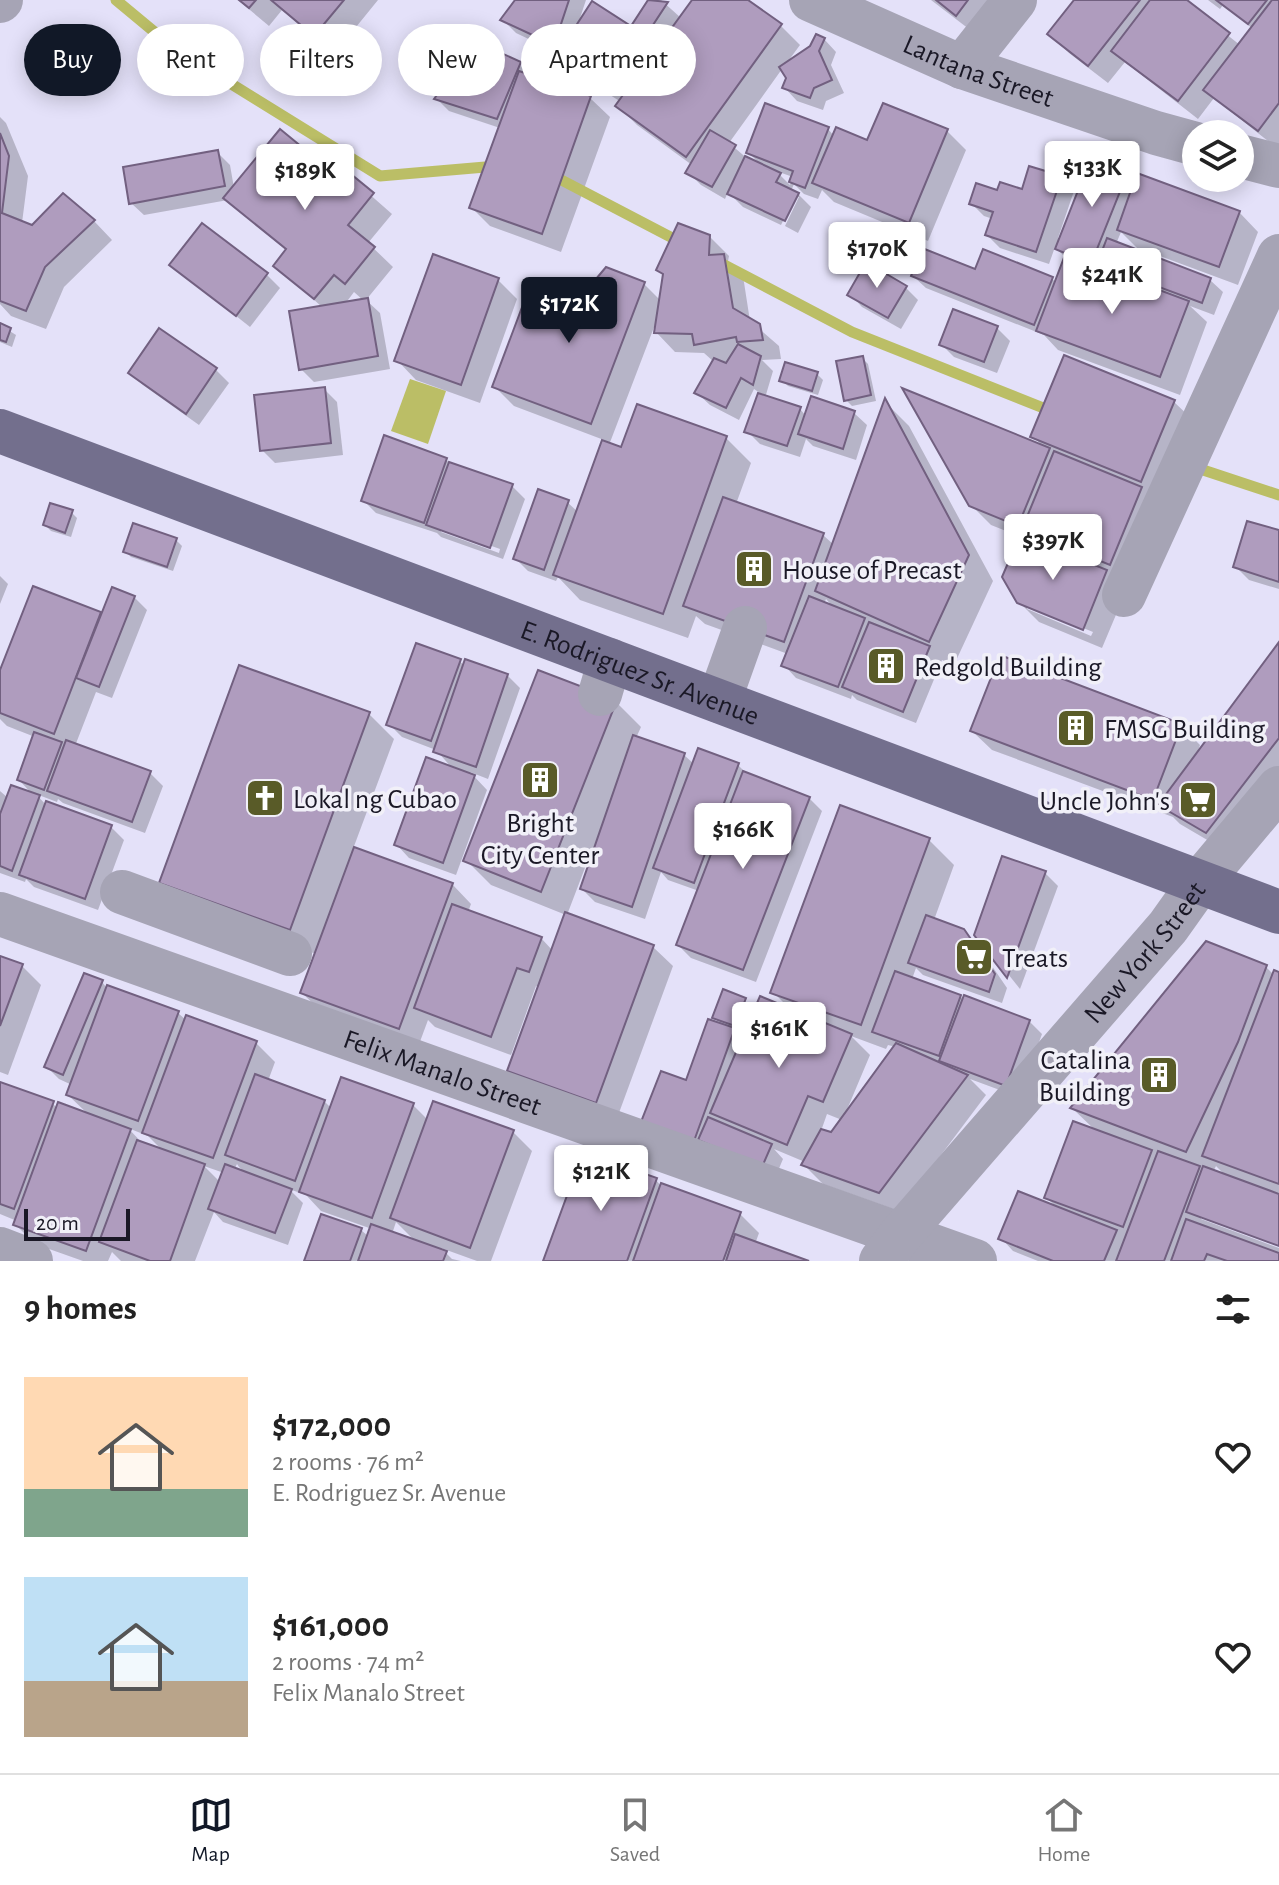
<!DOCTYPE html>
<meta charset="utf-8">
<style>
:root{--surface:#fff;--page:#f2f2f2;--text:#222;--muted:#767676;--line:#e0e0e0;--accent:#111827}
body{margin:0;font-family:"Alegreya Sans",sans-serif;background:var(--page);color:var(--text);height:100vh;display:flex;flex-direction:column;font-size:30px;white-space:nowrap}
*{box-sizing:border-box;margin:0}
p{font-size:26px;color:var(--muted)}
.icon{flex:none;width:44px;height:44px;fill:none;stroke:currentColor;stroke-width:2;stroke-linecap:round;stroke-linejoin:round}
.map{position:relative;height:1261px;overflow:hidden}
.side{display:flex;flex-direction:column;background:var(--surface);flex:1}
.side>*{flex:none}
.top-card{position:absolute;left:24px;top:24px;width:800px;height:72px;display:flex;gap:16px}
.buttons{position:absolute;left:1182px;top:120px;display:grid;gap:16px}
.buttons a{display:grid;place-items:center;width:72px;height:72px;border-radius:50%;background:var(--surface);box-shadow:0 4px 20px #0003;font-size:40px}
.scale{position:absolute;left:24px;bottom:20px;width:106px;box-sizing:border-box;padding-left:8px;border:4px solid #1a1826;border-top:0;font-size:22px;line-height:28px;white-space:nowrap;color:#1a1826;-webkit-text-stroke:6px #f1f0f8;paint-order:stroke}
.price{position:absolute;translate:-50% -68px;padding:0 18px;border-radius:8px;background:#fff;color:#222;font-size:26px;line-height:52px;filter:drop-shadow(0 2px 4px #0008)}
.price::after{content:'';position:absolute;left:50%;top:48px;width:24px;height:18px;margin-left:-12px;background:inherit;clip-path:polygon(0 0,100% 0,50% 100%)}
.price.current{background:var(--accent);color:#fff}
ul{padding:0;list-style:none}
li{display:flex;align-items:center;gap:24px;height:200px;padding:0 24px}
li span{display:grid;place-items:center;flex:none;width:224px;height:160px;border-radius:0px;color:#555}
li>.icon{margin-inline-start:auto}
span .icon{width:96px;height:96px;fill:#fffc;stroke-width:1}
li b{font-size:34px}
h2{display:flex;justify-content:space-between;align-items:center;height:96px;padding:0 24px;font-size:34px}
.chip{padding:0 28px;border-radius:36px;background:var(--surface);box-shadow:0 4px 20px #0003;font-size:28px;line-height:72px}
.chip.current{background:var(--accent);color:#fff}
.tabs{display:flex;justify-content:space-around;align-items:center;height:112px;border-top:2px solid var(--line);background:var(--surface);font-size:22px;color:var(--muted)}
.tabs a{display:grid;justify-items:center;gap:4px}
.tabs .current{color:var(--accent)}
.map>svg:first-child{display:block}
.water{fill:#bbbe66}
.shadow{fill:#0003;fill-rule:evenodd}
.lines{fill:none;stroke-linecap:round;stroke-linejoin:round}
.stream{stroke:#bbbe66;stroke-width:11}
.building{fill:#af9cbe;stroke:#726080;stroke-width:2}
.minor{stroke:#a6a4b5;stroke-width:44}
.major{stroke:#736f8d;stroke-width:44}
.labels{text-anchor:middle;stroke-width:7;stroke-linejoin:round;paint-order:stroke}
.street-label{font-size:28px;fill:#1a1826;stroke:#f1f0f8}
.poi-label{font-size:28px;fill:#1a1826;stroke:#f1f0f8;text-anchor:start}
</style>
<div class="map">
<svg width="1279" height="1261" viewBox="0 0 1279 1261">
<rect width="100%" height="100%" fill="#e4e1f9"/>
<!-- water -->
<path class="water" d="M410 379 446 391 428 444 391 431Z"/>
<!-- shadow -->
<g class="shadow">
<path d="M238 0H378L335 53 282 10 269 26Z"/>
<path d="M518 0H586L578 24 632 29 650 0H661L681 18 694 0H745L781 26 800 45 786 64 824 39 836 52 831 65 844 93 826 101 823 110 797 101 785 88 788 78 782 69 729 143 749 160 762 166 748 152 828 129 834 136 868 142 947 131 966 150 928 241 834 202 822 190 818 199 804 194 794 184 791 191 798 194 811 207 798 233 785 226 799 197H795L781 225 743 207 728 192 725 199 701 185 688 172 692 165 637 125 618 106 621 102 571 70 558 58 560 54 516 33 503 20ZM776 171 793 177 790 185Z"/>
<path d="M931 0H1013L982 39Z"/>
<path d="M1077 0H1183L1240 45 1253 29 1223 5 1220 9 1208 0H1279V147L1278 149 1214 98 1198 119 1125 62 1108 83 1069 53 1050 34Z"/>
<path d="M519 64 532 77 590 98 610 117 561 252 490 226 471 207 500 128 449 111 437 99Z"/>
<path d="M0 117 6 123 28 176 22 223 32 227 94 221 112 240 64 287 46 329 11 316 0 304Z"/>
<path d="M217 152 230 165 234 188 320 164 326 156 392 214 368 243 393 267 366 300 380 313 390 369 314 382 301 369 323 308 276 265 287 251 228 200 144 215 131 203ZM354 292 364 301 345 304Z"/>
<path d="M1128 171 1137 180 1239 212 1258 232 1238 285 1160 256 1158 260 1210 280 1223 292 1214 315 1190 306 1207 322 1180 395 1058 350 1044 335 926 288 913 276 976 272 1052 279 1057 283 1066 258 1055 247 1049 264 1000 248 987 235 993 219 984 216 971 203 998 193 1023 192 1061 178 1074 191 1058 238 1061 239ZM1121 232 1144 255 1116 244Z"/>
<path d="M202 226 267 275 280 288 250 327 172 265Z"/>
<path d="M709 236 729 256 728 261 743 276 750 321 779 346 781 359 762 360 773 371 765 398 800 409 806 416 854 413 867 425 856 460 813 446 806 439 800 457 760 444 747 431 760 393 754 389 739 420 710 405 697 393 714 362 704 353 675 352 656 332V322L609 445 622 449 726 438 751 463 736 504 823 535 834 545 885 402 909 426 993 581 954 665 942 660 916 723 857 700 852 695 851 699 796 678 784 665 788 654 705 624 696 616 688 638 580 600 558 577 556 581 528 571 515 558 567 502 578 512 604 440 514 406 494 386 577 306 644 284 661 301 665 276 658 269ZM826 599 835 609 824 604Z"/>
<path d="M498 280 517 299 480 403 416 380 397 360Z"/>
<path d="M906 288 918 300 901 329 862 307 850 294Z"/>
<path d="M0 325 16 335 12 347 0 342Z"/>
<path d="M997 328 1010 341 997 373 954 357 941 344Z"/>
<path d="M160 331 216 370 229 383 199 425 143 385 130 373Z"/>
<path d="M862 358 868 364 876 401 852 406 846 400Z"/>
<path d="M817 374 823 380 818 395 788 386 782 380Z"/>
<path d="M324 389 337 402 343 455 275 463 262 450Z"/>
<path d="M1173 401 1193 420 1129 583 1109 574 1126 591 1102 648 1039 622 1019 602 1021 537 991 525 971 505 1044 448 1033 436ZM1027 605 1093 632 1091 636 1027 609Z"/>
<path d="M446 460 452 465 512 486 525 499 503 559 441 537 437 533 376 513 363 500ZM441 528 500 549 499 553 441 532Z"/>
<path d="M71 512 77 518 71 537 51 531 45 525Z"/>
<path d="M1279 532V589L1249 580 1236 567Z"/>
<path d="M176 540 182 546 173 571 131 557 125 551Z"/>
<path d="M0 576 8 584 0 604Z"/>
<path d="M134 597 147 610 112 698 96 692 75 746 150 773 163 786 145 833 63 803 58 799 57 802 36 794 46 805 111 827 124 840 98 910 34 887 26 879 25 882 0 873V791L8 798 34 796 19 780 35 737 7 726 0 719V676L100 614 103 617Z"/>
<path d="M1279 645V782L1226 851 1180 824 1173 817 992 750 972 731 1181 726 1200 745 1197 754Z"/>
<path d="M459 661 465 666 507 675 520 688 488 779 470 772 487 790 456 875 409 858 397 845 453 769 436 750 402 737 389 724Z"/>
<path d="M616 702 641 727 636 738 684 755 694 764 738 765 748 775 809 798 822 811 756 982 691 958 678 945 699 891 668 880 661 872 645 919 595 902 582 889 592 861 588 860 567 915 653 947 673 966 616 1121 529 1089 509 1070 540 988 536 986 511 1055 435 1027 428 1020 418 1047 322 1012 302 993 316 954 187 908 369 714 394 739 353 849 452 884 471 904 468 912 541 938 553 951 566 915 491 885 466 860Z"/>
<path d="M929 840 954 865 934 920 963 931 977 944 1007 988 1002 1003 923 975 916 968 912 979 960 996 964 1000 1029 1021 1042 1034 1019 1097 970 1079 986 1095 899 1211 823 1184 804 1165 805 1162 774 1149 783 1159 775 1178 657 1134 724 1027 714 1017 744 1000 750 1006 741 1031 730 1027 743 1040 792 1011 773 992ZM851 1036 886 1049 888 1045 896 1047 846 1112 870 1055ZM827 1114 842 1120 832 1134 821 1131Z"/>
<path d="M1045 873 1058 886 1020 989 977 935Z"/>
<path d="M0 958 22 966 41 985 8 1075 0 1072Z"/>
<path d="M1266 967 1274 975 1279 974V1244L1201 1215V1219L1279 1248V1261H1038L1013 1251 1001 1238 1058 1209 1047 1198 1096 1131 1072 1108ZM1216 1166 1227 1177 1213 1172Z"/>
<path d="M102 982 106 987 178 1013 186 1020 255 1042 275 1062 268 1081 324 1101 332 1109 413 1105 428 1120 513 1132 532 1151 491 1261H477L441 1248 452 1259 461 1261H306L322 1216 361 1230 369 1237 372 1229 321 1211 306 1195 289 1189 303 1203 288 1245 223 1222 214 1212 195 1261H121L112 1252 108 1261H83L35 1244 15 1224 17 1221 0 1214V1084L52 1103 58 1109 90 1116 68 1095 72 1085 59 1079 46 1066ZM128 1128 148 1136 164 1152 144 1145ZM237 1164 239 1167 248 1175 234 1170ZM204 1166 224 1173 220 1182ZM396 1222 417 1243 392 1234Z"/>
<path d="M656 1180 661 1186 740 1214 759 1233 755 1244 803 1261H545Z"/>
</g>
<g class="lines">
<!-- stream -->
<g class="stream">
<path d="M116 0 175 49 380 176 497 166"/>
<path d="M548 173 682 243"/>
<path d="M715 260 852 332 1056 413"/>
<path d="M1191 466 1279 495"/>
</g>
</g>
<!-- building -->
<g class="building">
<path d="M239 0H256L249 8Z"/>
<path d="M271 0H344L314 36Z"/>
<path d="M515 0H569L554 45 500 20Z"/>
<path d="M648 0 668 2 609 92 555 58 592 1 631 26Z"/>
<path d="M692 0H748L782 24 686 157 615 106Z"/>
<path d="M936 0H968L956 16Z"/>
<path d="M1074 0H1140L1088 66 1047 34Z"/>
<path d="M1150 0H1187L1230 33 1178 101 1111 51Z"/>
<path d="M1216 0H1267L1248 24Z"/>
<path d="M1272 0H1279V103L1258 131 1203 90Z"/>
<path d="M816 34 825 38 819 51 832 80 814 88 810 98 782 88 786 78 779 67 810 46Z"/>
<path d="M477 42 521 62 497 119 434 99Z"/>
<path d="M519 71 591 96 542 234 469 208Z"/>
<path d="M765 103 829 127 805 188 789 182 793 171 746 153Z"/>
<path d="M883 103 948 129 909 223 812 183 836 127 867 140Z"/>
<path d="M280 129 319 161 325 153 374 193 348 225 375 247 345 284 334 275 314 299 273 266 286 249 223 198Z"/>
<path d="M710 130 736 145 712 187 685 173Z"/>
<path d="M0 133 9 156 2 213 32 225 63 193 95 220 45 267 26 311 0 301Z"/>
<path d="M218 150 225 186 129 204 123 167Z"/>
<path d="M1092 155 1129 169 1091 264 1055 249Z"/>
<path d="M745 156 781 173 776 182 799 193 785 221 727 194Z"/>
<path d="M1029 166 1062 176 1036 252 985 235 993 212 969 204 976 183 997 190 1000 182 1022 189Z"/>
<path d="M1137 173 1240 211 1219 267 1117 230Z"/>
<path d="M202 223 268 273 236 316 169 265Z"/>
<path d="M678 223 710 235 709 255 724 254 733 308 760 324 763 340 737 342 736 337 694 345 692 334 654 333 663 274 656 270Z"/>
<path d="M1107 238 1211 278 1202 303 1097 264Z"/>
<path d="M922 248 975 269 983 249 1053 277 1034 325 911 276Z"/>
<path d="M433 254 499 278 461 385 394 361Z"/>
<path d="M1065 255 1189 301 1160 377 1036 331Z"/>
<path d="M866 262 907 286 888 318 847 295Z"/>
<path d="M606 267 645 282 591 424 492 387 530 286 576 303Z"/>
<path d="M368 298 378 356 299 370 289 311Z"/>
<path d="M953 309 998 326 984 362 939 345Z"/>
<path d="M0 323 11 328 6 342 0 340Z"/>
<path d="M159 328 217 368 186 414 128 373Z"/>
<path d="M738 344 761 356 753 385 741 378 726 408 694 393 714 358 726 363Z"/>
<path d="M1064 355 1175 400 1141 482 1030 437Z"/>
<path d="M863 356 871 395 844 401 836 361Z"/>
<path d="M785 362 818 372 812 391 779 381Z"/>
<path d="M325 387 331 443 260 451 254 395Z"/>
<path d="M902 388 1050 448 1018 526 969 506Z"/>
<path d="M758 393 801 407 787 446 744 432Z"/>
<path d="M811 396 855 411 843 449 798 434Z"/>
<path d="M885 398 969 555 929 642 815 591Z"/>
<path d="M637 404 727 436 663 614 553 575 602 440 621 447Z"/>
<path d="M384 435 447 458 424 523 361 501Z"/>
<path d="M1054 451 1142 487 1110 565 1022 529Z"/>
<path d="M449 462 513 484 490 548 426 525Z"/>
<path d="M538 489 569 500 544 570 513 559Z"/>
<path d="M723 497 824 533 784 642 683 606Z"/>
<path d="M50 503 73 510 65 533 43 525Z"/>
<path d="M1247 521 1279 530V582L1233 567Z"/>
<path d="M133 523 177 538 167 567 123 552Z"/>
<path d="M1020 535 1107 570 1083 630 1017 603 1002 577Z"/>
<path d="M33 586 101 612 54 734 0 713V670Z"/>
<path d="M112 587 135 596 99 687 76 678Z"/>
<path d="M809 596 865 618 838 687 781 666Z"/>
<path d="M869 622 930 646 903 712 842 687Z"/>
<path d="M1279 642V738L1206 833 1158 805Z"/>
<path d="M416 643 461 659 431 741 386 725Z"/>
<path d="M1000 655 1182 724 1153 800 970 731Z"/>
<path d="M465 659 508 674 476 767 433 752Z"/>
<path d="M239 665 370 712 290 930 159 883Z"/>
<path d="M538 670 617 700 541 892 463 861Z"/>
<path d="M34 732 62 742 44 790 17 780Z"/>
<path d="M633 735 685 753 632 907 580 889Z"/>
<path d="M66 740 151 771 132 822 47 791Z"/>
<path d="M698 748 739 763 694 883 653 868Z"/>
<path d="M426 757 475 775 443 863 394 845Z"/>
<path d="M743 771 810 797 743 970 676 945Z"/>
<path d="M11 785 40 795 12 871 0 866V814Z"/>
<path d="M46 801 112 825 85 899 19 875Z"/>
<path d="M840 805 930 838 861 1025 770 993Z"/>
<path d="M354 847 453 883 399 1029 300 993Z"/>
<path d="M1002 856 1046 871 1007 978 974 935Z"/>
<path d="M452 904 542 937 529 972 517 968 491 1037 414 1008Z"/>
<path d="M565 912 654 945 596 1103 507 1071Z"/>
<path d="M926 915 964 929 995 974 989 992 908 963Z"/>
<path d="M1206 941 1267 965 1238 1042 1186 1152 1070 1108Z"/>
<path d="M0 956 23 964 0 1026Z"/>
<path d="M1274 970 1279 972V1184L1202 1156Z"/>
<path d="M895 971 961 995 939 1056 872 1032Z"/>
<path d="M84 973 103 980 63 1075 44 1067Z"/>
<path d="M107 985 179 1011 138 1121 66 1095Z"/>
<path d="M723 989 746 998 735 1026 712 1018Z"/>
<path d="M964 995 1030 1020 1006 1086 939 1061Z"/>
<path d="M760 996 852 1034 823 1102 808 1096 787 1145 710 1113Z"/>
<path d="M186 1015 257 1041 213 1158 142 1133Z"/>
<path d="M708 1019 735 1028 694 1141 641 1122 661 1071 686 1080Z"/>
<path d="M896 1043 968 1075 879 1193 801 1165 821 1129 831 1132Z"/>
<path d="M255 1074 325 1100 295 1181 225 1155Z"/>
<path d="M341 1077 414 1103 372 1218 299 1192Z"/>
<path d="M0 1082 54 1101 14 1209 0 1204Z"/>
<path d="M433 1101 514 1130 470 1248 390 1218Z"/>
<path d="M58 1102 131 1129 86 1251 13 1225Z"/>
<path d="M708 1117 772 1144 762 1167 698 1140Z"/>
<path d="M1073 1121 1152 1150 1123 1227 1044 1198Z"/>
<path d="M137 1140 205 1164 170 1261H150L99 1242Z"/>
<path d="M1158 1151 1200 1166 1164 1261H1116Z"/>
<path d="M583 1152 657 1178 627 1261H543Z"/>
<path d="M225 1164 292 1189 275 1233 208 1209Z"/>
<path d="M1203 1166 1279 1194V1246L1186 1212Z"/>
<path d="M661 1183 741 1212 723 1261H633Z"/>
<path d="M1018 1191 1117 1230 1104 1261H1053L998 1239Z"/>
<path d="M321 1214 362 1228 350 1261H304Z"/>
<path d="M1186 1219 1279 1253V1261H1227L1207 1254 1204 1261H1171Z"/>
<path d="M371 1224 447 1251 443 1261H358Z"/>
<path d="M735 1234 809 1261H726Z"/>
</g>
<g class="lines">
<!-- minor -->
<g class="minor">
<path id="s1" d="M811 0 962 67 1156 133 1196 144"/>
<path d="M0 1 1 0"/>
<path d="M962 67 1015 0"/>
<path d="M1240 156 1279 166"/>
<path d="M1124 595 1279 256"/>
<path d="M600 694 610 660"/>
<path d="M719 701 745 628"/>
<path d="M122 892 290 954"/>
<path id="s2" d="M0 914 975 1261"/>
<path d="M0 1249 31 1261"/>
<path id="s3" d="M881 1261 902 1233 1168 927 1200 882 1279 788"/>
</g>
<!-- major -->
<path class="major" id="s4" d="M0 431 1279 912"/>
</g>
<!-- icons -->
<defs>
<g id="building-square" transform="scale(2)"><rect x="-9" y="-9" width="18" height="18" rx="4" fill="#595b28" stroke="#f1f0f8"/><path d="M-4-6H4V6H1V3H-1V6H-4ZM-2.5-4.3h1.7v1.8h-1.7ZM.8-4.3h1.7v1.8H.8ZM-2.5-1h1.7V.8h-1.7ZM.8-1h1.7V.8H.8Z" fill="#fff"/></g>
<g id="church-square" transform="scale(2)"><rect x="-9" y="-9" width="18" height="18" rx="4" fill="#595b28" stroke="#f1f0f8"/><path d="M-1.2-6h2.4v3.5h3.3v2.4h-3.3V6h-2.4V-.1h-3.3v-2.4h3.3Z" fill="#fff"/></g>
<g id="supermarket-square" transform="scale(2)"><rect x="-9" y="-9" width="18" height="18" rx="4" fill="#595b28" stroke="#f1f0f8"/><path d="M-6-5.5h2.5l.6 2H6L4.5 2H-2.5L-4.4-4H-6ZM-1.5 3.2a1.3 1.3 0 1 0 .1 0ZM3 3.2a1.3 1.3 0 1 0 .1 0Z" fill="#fff"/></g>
</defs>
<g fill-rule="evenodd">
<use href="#building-square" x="754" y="569"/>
<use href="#building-square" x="886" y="666"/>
<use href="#building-square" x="1076" y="728"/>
<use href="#building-square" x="540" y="780"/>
<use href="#church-square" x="265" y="798"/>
<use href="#supermarket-square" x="1198" y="800"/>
<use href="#supermarket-square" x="974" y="957"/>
<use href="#building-square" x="1159" y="1075"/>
</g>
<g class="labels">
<!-- street labels -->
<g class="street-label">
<text dy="10" stroke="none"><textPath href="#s1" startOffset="182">Lantana Street</textPath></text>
<text dy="10" stroke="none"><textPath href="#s4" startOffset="684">E. Rodriguez Sr. Avenue</textPath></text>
<text dy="10" stroke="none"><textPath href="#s3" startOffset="406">New York Street</textPath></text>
<text dy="10" stroke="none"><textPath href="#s2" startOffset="470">Felix Manalo Street</textPath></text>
</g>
<!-- poi labels -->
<g class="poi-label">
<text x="782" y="579">House of Precast</text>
<text x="914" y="676">Redgold Building</text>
<text x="1104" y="738">FMSG Building</text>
<text x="293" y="808">Lokal ng Cubao</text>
<text x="1170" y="810" text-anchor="end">Uncle John's</text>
<text x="540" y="832" text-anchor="middle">Bright<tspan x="540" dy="32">City Center</tspan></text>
<text x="1002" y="967">Treats</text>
<text x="1131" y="1069" text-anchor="end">Catalina<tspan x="1131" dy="32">Building</tspan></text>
</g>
</g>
</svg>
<div class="buttons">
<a><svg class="icon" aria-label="layers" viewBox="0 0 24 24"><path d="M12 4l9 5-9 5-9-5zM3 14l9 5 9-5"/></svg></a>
</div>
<div class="scale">20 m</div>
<b class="price" style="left:1092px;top:209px">$133K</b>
<b class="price" style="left:305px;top:212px">$189K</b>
<b class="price" style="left:877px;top:290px">$170K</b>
<b class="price" style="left:1112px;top:316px">$241K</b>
<b class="price current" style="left:569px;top:345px">$172K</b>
<b class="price" style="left:1053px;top:582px">$397K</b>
<b class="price" style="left:743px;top:871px">$166K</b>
<b class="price" style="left:779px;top:1070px">$161K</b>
<b class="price" style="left:601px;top:1213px">$121K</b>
<div class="top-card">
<a class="chip current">Buy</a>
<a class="chip">Rent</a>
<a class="chip">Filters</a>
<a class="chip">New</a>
<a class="chip">Apartment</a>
</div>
</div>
<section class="side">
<h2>9 homes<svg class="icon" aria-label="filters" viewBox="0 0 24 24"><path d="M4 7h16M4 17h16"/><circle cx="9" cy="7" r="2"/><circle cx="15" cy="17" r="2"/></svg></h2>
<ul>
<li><span style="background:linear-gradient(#ffd9b3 70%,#7fa58c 0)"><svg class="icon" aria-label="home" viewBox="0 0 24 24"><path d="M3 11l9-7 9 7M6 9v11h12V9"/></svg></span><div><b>$172,000</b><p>2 rooms · 76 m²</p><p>E. Rodriguez Sr. Avenue</p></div><svg class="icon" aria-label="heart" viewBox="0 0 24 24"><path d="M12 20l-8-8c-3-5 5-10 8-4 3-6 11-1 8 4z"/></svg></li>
<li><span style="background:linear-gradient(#bfe0f5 65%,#b9a48a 0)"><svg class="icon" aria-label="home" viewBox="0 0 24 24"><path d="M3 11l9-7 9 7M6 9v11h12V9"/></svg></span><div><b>$161,000</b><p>2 rooms · 74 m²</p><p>Felix Manalo Street</p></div><svg class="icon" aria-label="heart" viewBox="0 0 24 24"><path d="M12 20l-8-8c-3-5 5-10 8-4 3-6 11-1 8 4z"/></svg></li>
</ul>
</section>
<nav class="tabs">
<a class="current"><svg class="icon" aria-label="map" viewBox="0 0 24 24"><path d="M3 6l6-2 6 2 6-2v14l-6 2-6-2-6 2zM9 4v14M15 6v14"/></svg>Map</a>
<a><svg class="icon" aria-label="saved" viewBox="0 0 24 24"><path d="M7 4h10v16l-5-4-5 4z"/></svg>Saved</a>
<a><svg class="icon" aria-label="home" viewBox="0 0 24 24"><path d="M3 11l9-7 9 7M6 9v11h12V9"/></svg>Home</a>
</nav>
